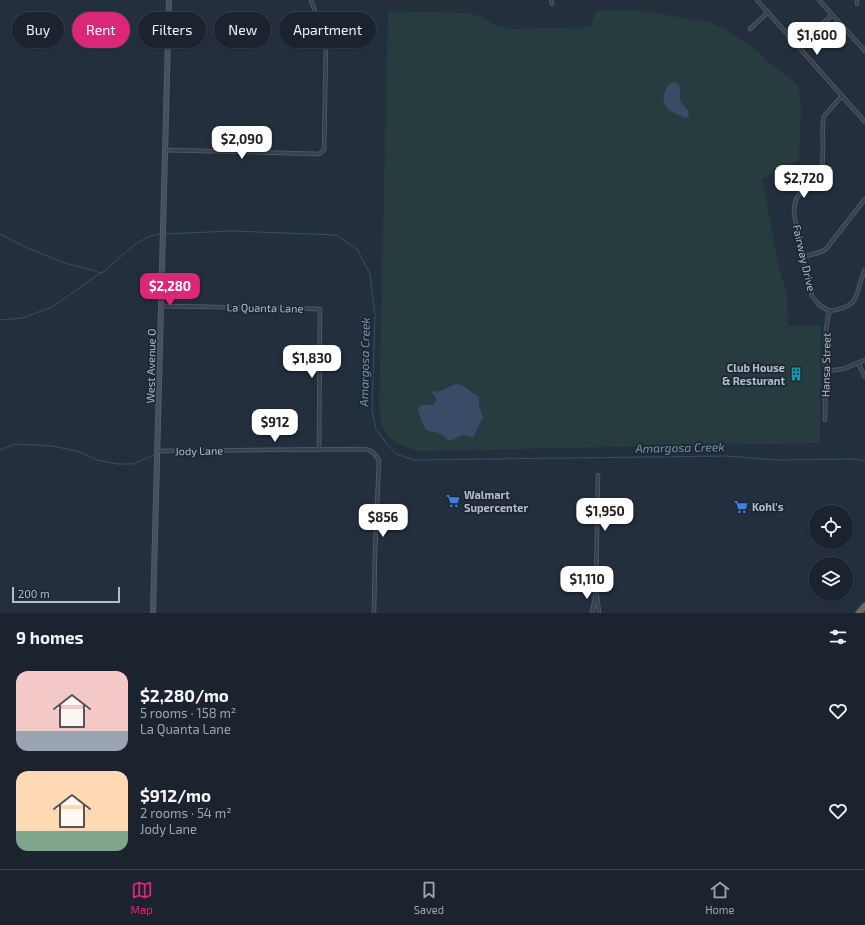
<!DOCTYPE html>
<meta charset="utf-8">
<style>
:root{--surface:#1b232e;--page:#242b36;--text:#f1f3f6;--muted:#a0a4aa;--line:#39404a;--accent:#db2777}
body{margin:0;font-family:"Exo 2",sans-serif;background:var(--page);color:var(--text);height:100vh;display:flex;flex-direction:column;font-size:15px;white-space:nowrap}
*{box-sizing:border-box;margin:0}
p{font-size:13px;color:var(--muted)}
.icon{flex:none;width:22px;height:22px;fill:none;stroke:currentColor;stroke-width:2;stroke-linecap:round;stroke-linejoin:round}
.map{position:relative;height:613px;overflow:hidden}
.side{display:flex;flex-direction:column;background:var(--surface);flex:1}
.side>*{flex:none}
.guide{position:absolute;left:12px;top:12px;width:400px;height:36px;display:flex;gap:8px}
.fabs{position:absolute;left:809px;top:505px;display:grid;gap:8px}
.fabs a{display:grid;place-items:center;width:44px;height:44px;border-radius:50%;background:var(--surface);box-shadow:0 1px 3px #0004,0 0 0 1px var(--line);font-size:20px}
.scale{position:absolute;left:12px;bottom:10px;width:108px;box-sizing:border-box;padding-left:4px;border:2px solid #b4bcc9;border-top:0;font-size:11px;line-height:14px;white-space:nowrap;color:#b4bcc9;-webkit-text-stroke:3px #1d2633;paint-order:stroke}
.price{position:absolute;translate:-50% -34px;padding:0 9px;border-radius:8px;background:#fff;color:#222;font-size:13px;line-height:26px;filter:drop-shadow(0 1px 2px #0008)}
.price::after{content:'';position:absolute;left:50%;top:24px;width:12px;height:9px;margin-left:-6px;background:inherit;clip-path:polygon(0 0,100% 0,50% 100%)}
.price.current{background:var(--accent);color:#fff}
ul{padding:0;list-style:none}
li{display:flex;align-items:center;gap:12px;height:100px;padding:0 16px}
li span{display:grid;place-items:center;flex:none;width:112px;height:80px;border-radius:12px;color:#555}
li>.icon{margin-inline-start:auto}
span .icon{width:48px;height:48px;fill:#fffc;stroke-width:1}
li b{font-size:17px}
h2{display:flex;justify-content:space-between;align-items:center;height:48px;padding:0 16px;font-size:17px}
.tag{padding:0 14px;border-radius:18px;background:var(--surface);box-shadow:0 1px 3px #0004,0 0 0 1px var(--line);font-size:14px;line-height:36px}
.tag.current{background:var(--accent);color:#fff}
.menu{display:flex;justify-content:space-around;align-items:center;height:56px;border-top:1px solid var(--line);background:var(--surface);font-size:11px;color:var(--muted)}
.menu a{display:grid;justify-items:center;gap:2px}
.menu .current{color:var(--accent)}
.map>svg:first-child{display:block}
.green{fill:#263c3f}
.water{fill:#394c67}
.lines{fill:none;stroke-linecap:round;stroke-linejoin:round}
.stream{stroke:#394c67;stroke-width:1}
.street-casing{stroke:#565f6c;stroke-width:4.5}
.secondary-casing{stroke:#565f6c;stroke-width:6}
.highway-casing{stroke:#434c59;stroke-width:8}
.street{stroke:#38414e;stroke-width:3}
.secondary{stroke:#465061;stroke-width:4.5}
.highway{stroke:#746855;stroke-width:6}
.labels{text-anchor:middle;stroke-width:3.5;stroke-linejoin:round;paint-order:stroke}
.street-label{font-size:11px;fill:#b4bcc9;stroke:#1d2633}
.poi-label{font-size:11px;font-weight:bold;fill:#b4bcc9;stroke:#1d2633;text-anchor:start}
.water-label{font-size:12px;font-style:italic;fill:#7c92b1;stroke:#1d2633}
</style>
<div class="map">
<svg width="865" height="613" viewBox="0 0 865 613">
<rect width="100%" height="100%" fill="#242f3e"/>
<!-- green -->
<path class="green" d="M631 10 648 12 708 22 726 30 758 51 767 61 798 85 801 110 799 160 762 179 780 273 787 293 788 326H821L820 443 419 451C393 444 380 435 379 407L388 11 468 13 482 17 495 25 509 29 591 27 596 11Z"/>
<!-- water -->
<g class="water">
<path d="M674 82C684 85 678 95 681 102 684 107 689 109 689 116L686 118C681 116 672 113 668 109 660 102 664 85 674 82Z"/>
<path d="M458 384 462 385 479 397V405L483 417 474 436 472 437 462 435 450 441C446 439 444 436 440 434 436 431 431 432 428 431 424 429 418 412 418 408L422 405H433L436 401V398L431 392C436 391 441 392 445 389 450 387 452 384 458 384Z"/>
</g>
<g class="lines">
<!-- stream -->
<g class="stream">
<path d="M0 234 25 247 65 263 102 273C117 261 141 234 161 234"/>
<path d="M164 234 232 231 336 235 357 249 370 274 375 316 372 410 376 429 387 444 396 454 414 460 727 456 775 460 852 459 865 461"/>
<path d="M0 320 22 318 52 307 101 273"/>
<path d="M0 450 16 444 52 446 77 451 97 460 117 464H133L154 455"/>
</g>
<!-- street casing -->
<g class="street-casing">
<g id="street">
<path d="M551 0 552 4"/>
<path d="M757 0 865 122"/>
<path d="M819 0 865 51"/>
<path d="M857 0V4"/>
<path d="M750 29 768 12"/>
<path d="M798 46 832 15"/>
<path d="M165 150 319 154 324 150 326 43 311 0"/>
<path d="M803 257 821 252 826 249 865 199"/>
<path d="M161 306 320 309 319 450"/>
<path d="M829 311 818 304 812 296 794 214C794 197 798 194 811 184 815 181 818 179 820 175 825 165 822 135 823 123L824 116 842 96"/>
<path d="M829 311C864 306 853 294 865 270"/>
<path d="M858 363 865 377"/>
<path d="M826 371 843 369 865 360"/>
<path d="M825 420 826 330 829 311"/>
<path d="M158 451 363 449C372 450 375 453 379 461L375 552 374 613"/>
<path d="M598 475 596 589 599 613"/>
<path d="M592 613 596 593"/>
</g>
</g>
<!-- secondary casing -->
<g class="secondary-casing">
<path id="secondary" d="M153 613 169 0"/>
</g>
<!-- highway casing -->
<g class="highway-casing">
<path id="highway" d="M859 613 865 606"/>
</g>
<!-- street -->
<use href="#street" class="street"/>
<!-- secondary -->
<use href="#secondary" class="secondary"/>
<!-- highway -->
<use href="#highway" class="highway"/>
</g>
<!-- icons -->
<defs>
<g id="building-bare" transform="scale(1.08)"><path d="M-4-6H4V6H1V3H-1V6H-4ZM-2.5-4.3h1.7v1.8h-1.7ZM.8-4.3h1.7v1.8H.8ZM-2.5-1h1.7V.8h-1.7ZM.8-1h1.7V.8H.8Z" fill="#0f9aa8" stroke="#1d2633" stroke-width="2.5" paint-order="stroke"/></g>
<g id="supermarket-bare" transform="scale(1.08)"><path d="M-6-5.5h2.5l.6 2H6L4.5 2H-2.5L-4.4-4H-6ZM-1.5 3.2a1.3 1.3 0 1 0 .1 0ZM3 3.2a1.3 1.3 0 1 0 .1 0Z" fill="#3f7fe0" stroke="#1d2633" stroke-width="2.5" paint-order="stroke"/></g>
</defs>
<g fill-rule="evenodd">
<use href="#building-bare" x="796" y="374"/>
<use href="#supermarket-bare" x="453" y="501"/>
<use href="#supermarket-bare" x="741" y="507"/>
</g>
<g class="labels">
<!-- street labels -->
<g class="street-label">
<text transform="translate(804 258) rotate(77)" y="4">Fairway Drive</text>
<text transform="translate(265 308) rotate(1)" y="4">La Quanta Lane</text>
<text transform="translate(826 365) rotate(-89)" y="4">Hansa Street</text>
<text transform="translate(151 366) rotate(-89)" y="4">West Avenue O</text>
<text transform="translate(199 451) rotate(-1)" y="4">Jody Lane</text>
</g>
<!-- poi labels -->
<g class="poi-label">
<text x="785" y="372" text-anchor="end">Club House<tspan x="785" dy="13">&amp; Resturant</tspan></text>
<text x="464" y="499">Walmart<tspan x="464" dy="13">Supercenter</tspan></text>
<text x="752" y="511">Kohl's</text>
</g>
<!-- water labels -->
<g class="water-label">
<text transform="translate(365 362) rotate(-89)" y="4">Amargosa Creek</text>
<text transform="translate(680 448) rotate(-1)" y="4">Amargosa Creek</text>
</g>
</g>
</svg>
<div class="fabs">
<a><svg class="icon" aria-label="locate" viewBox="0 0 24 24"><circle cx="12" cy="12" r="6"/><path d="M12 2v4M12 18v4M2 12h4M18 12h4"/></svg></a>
<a><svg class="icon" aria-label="layers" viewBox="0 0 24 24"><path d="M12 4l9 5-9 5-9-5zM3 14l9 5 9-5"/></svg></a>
</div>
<div class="scale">200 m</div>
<b class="price" style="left:817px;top:56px">$1,600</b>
<b class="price" style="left:242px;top:160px">$2,090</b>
<b class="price" style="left:804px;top:199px">$2,720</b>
<b class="price current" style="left:170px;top:307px">$2,280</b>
<b class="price" style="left:312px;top:379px">$1,830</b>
<b class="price" style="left:275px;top:443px">$912</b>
<b class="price" style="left:605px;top:532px">$1,950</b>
<b class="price" style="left:383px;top:538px">$856</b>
<b class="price" style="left:587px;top:600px">$1,110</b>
<div class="guide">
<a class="tag">Buy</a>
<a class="tag current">Rent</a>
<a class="tag">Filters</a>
<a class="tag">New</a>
<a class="tag">Apartment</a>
</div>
</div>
<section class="side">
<h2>9 homes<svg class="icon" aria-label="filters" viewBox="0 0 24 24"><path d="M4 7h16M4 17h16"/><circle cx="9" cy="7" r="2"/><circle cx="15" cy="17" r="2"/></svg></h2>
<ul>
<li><span style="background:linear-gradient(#f6c9c9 75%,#9aa5b1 0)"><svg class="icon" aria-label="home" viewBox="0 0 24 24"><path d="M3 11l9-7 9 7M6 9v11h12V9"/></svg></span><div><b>$2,280/mo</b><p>5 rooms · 158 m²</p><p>La Quanta Lane</p></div><svg class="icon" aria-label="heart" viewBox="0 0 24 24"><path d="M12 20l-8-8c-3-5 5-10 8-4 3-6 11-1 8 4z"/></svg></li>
<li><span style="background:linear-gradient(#ffd9b3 75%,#7fa58c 0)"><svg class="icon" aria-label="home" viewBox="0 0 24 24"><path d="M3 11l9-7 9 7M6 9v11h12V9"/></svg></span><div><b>$912/mo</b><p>2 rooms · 54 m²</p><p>Jody Lane</p></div><svg class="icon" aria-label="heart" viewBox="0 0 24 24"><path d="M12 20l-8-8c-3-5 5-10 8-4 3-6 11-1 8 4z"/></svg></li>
</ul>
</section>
<nav class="menu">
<a class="current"><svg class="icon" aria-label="map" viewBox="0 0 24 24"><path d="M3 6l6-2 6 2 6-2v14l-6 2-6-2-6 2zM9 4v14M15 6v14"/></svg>Map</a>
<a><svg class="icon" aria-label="saved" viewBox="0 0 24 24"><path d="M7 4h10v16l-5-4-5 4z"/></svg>Saved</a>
<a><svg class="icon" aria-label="home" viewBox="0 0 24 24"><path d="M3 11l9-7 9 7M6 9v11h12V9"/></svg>Home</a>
</nav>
